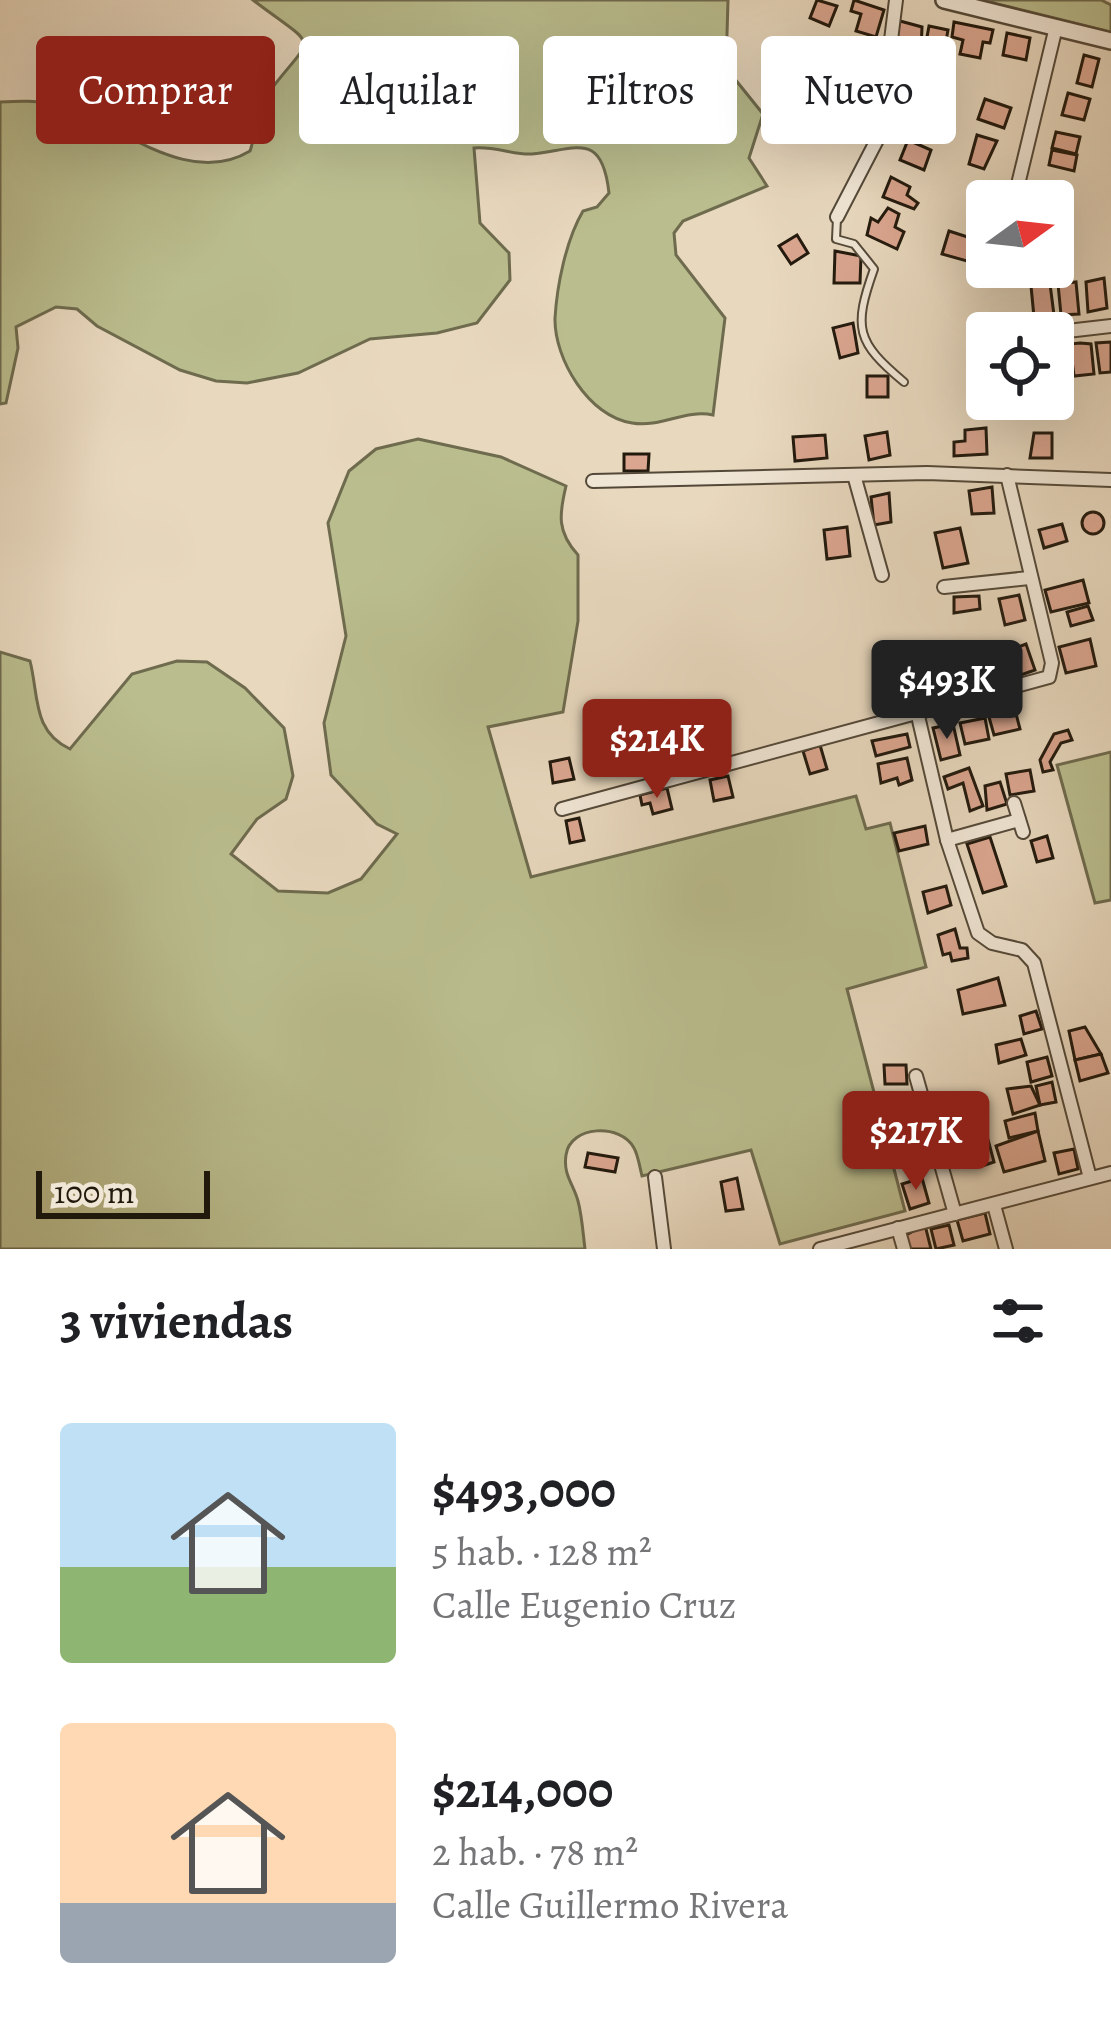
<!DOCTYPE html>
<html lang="es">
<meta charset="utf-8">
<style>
:root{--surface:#fff;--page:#f6f6f6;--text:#202124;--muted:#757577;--accent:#8f2418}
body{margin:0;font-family:Alegreya,serif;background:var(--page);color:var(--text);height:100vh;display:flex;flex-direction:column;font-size:45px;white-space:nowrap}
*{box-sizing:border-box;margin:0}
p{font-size:39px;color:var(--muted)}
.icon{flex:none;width:66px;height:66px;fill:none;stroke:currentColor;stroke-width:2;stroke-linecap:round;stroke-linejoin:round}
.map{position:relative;height:1249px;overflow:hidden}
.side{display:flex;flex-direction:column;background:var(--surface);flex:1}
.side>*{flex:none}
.top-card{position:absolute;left:36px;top:36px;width:1041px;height:108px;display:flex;gap:24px}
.needle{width:78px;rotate:75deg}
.buttons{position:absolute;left:966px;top:180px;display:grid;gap:24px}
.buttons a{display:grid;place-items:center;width:108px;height:108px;border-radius:12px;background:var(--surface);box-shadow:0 12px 48px #0002;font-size:60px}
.scale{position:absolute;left:36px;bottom:30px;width:174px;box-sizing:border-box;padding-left:12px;border:6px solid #22190d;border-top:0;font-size:33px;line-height:42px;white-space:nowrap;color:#22190d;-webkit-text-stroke:9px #f0e6d5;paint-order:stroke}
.price{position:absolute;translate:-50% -102px;padding:0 27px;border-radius:12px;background:var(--accent);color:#fff;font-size:39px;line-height:78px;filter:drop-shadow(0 3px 6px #0008)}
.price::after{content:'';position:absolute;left:50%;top:72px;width:36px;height:27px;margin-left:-18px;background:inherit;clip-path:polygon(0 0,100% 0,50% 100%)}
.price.current{background:#222;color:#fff}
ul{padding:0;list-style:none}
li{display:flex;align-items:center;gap:36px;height:300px;padding:0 60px}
li span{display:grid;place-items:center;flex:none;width:336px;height:240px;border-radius:12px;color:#555}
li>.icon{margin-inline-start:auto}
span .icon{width:144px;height:144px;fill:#fffc;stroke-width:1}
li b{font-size:51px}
h2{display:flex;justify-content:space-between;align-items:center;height:144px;padding:0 60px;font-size:51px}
.tag{padding:0 42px;border-radius:12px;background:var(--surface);box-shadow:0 12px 48px #0002;font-size:42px;line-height:108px}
.tag.current{background:var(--accent);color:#fff}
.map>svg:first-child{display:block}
.green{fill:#babd8e;stroke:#6e6b4e;stroke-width:3}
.building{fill:#dba690;stroke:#22190d;stroke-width:3}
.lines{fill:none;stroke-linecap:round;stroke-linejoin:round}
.service-casing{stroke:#544939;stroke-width:10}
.minor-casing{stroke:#544939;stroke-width:16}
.tertiary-casing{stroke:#544939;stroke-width:20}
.service{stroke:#f0e6d5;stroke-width:6}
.minor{stroke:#f0e6d5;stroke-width:12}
.tertiary{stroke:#f0e6d5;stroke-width:15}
</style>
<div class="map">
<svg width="1111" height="1249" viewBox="0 0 1111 1249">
<rect width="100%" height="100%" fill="#e8d8be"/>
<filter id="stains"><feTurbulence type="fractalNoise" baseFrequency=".00167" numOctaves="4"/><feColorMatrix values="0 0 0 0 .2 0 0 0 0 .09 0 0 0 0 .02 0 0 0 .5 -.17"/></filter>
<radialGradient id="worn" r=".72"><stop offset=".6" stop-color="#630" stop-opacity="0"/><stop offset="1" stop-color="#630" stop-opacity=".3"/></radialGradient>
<!-- green -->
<g class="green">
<path d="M253 0H728L726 68 763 114 749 158 767 186 683 221 674 233 676 255 725 318 713 415C685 409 661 428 632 423 589 417 554 359 555 318 557 285 566 240 583 211L597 207 609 193C602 130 576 150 532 154 513 155 495 146 474 148L480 223 509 253 510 280 477 323 437 333 370 339 298 373 247 383 216 381 180 370 97 326 77 309 56 307 16 327 18 348 6 403 0 404V102C18 101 39 100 57 105 119 123 187 189 250 151 256 134 257 109 266 96 314 31 323 53 253 0Z"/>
<path d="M981 0H1101L1111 5V32Z"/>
<path d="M418 439 501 457 566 486C559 515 557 532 578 555V621L563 712 488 727 531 877 856 796 866 829 890 823 926 967 847 989 905 1211 780 1244 751 1150 642 1176C640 1168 638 1155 634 1148 621 1123 570 1125 566 1155 563 1175 573 1183 578 1201 582 1216 583 1233 585 1249H0V652L30 661C39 696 32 731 70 749L132 674 177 661 207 662 245 688 284 728 293 776 286 799 257 819 231 854 278 891 328 893 361 879 397 834 377 824 331 775 324 723 346 636 328 523 349 471 376 449Z"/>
<path d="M1111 752V900L1095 903 1057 765Z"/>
</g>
<!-- building -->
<g class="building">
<path d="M817 0 837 6 829 26 810 18Z"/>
<path d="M854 0 884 10 876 37 856 31 861 14 851 11Z"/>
<path d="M900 21 922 27 921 51 894 43Z"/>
<path d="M954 22 993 30 990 43 983 42 980 58 960 54 963 40 952 37Z"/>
<path d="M929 26 948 30 944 52 925 48Z"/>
<path d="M1007 33 1030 38 1026 60 1003 55Z"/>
<path d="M1084 55 1099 59 1092 87 1077 83Z"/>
<path d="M910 63 933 66 930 84 907 79Z"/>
<path d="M804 83 824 86 821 108 801 105Z"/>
<path d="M1068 93 1090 99 1084 120 1062 115Z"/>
<path d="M908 94 937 98 933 127 904 123Z"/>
<path d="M985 99 1011 108 1004 128 978 119Z"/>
<path d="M1056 132 1080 137 1076 154 1052 148Z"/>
<path d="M977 135 997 141 984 169 969 164Z"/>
<path d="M908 140 931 150 924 170 900 160Z"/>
<path d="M1052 150 1077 155 1074 171 1049 165Z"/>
<path d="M891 177 910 187 907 195 918 203 914 209 883 197Z"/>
<path d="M888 208 899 214 895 227 904 232 897 249 867 235 871 218 878 222Z"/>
<path d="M949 231 980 241 974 263 942 254Z"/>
<path d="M797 235 808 253 791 264 779 246Z"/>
<path d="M835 251 861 256 860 283H834Z"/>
<path d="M1104 278 1107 308 1088 312 1086 282Z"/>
<path d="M1076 282 1079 314 1061 315 1058 284Z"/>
<path d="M1050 284 1054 315 1034 317 1031 286Z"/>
<path d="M853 323 858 353 840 358 833 328Z"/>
<path d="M1111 342V372L1100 373 1096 343Z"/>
<path d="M1080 343 1091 344 1094 374 1074 376 1070 344Z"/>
<path d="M1068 346 1071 376 1053 378V347Z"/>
<rect x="867" y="376" width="21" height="21"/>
<path d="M986 428 987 454 954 456V442L965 441V430Z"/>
<path d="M887 432 890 455 869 460 865 436Z"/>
<path d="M1034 433H1052V458H1030Z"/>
<path d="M825 435 827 458 795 461 793 437Z"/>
<path d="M624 454H649L648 471H624Z"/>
<path d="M992 487 994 513 972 514 969 491Z"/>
<path d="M889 493 891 522 874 525 871 497Z"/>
<circle cx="1093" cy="523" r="11"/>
<path d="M1062 524 1067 541 1044 548 1039 530Z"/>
<path d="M847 527 850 556 827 559 824 530Z"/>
<path d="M960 528 968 563 943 568 935 533Z"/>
<path d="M1083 580 1089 603 1051 612 1045 590Z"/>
<path d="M1019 595 1025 620 1005 625 999 599Z"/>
<path d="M979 596 980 609 954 613V597Z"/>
<path d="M1088 606 1093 620 1071 626 1067 612Z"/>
<path d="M1090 639 1096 666 1066 673 1059 647Z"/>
<path d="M1026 644 1035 670 1012 678 1003 653Z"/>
<path d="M946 651 952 677 937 681 930 656Z"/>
<path d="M1015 710 1020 729 994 735 989 717Z"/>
<path d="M985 718 989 739 965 744 960 723Z"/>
<path d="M953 724 960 755 941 760 933 728Z"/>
<path d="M1068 730 1072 740 1061 743 1050 762 1053 770 1043 772 1040 760 1054 734Z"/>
<path d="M907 734 910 747 876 756 872 741Z"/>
<path d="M820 745 827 769 810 774 803 751Z"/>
<path d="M569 758 574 779 553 783 550 762Z"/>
<path d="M907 758 912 780 899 785 897 778 881 783 878 764Z"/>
<path d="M969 768 983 806 970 811 963 783 948 789 944 777Z"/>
<path d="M1030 770 1034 791 1010 795 1006 774Z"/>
<path d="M728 776 733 797 714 801 710 780Z"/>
<path d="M1000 782 1007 804 987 810 985 786Z"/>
<path d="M667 788 672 809 653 814 650 803 642 805 640 795Z"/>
<path d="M579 818 584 840 570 843 566 821Z"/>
<path d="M925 826 928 844 899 851 894 833Z"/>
<path d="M1047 836 1053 858 1037 862 1031 841Z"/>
<path d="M990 837 1006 886 983 893 967 844Z"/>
<path d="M946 886 951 905 928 913 923 892Z"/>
<path d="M955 929 960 948H967L968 958 952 961 950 953 943 955 938 935Z"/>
<path d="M998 978 1005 1005 963 1014 958 990Z"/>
<path d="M1036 1011 1042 1029 1024 1034 1020 1016Z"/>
<path d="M1085 1027 1101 1054 1075 1060 1069 1031Z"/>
<path d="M1021 1039 1026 1055 999 1063 996 1045Z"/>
<path d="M1101 1054 1108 1073 1080 1081 1075 1060Z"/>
<path d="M1047 1057 1052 1076 1031 1082 1027 1062Z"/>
<path d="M884 1065H906L907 1084H885Z"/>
<path d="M1052 1082 1056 1102 1040 1105 1036 1086Z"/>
<path d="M1031 1086 1040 1105 1013 1114 1007 1089Z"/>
<path d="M1035 1113 1038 1131 1009 1138 1005 1121Z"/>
<path d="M1038 1131 1045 1161 1004 1172 996 1146Z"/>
<path d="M987 1136 994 1162 982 1166 974 1140Z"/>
<path d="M1074 1149 1078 1169 1059 1174 1054 1153Z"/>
<path d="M588 1153 618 1158 615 1172 585 1167Z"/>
<path d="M737 1178 743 1209 726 1211 721 1182Z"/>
<path d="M922 1178 929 1203 910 1209 902 1184Z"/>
<path d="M985 1213 990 1234 963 1241 957 1220Z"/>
<path d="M925 1225 931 1249H910L906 1235Z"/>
<path d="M949 1225 954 1245 936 1249 931 1229Z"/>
</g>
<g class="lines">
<!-- service casing -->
<g class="service-casing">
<path id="service" d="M837 218 836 239 854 244 874 269C853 328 856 342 904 382"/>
</g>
<!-- minor casing -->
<g class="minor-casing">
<g id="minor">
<path d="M1014 201 1056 27"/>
<path d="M837 217 879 136 896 0"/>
<path d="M1050 333 1111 326"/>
<path d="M854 475 882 575"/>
<path d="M593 481 927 473 1111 480"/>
<path d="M944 587 1029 578"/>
<path d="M918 716 947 840 978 933 992 943 1022 950 1034 963 1090 1178"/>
<path d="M1014 803 1023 832"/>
<path d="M562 809 1049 677 1052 663 1007 475"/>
<path d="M947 840 1019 820"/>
<path d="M916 1076 955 1214"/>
<path d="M655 1177 664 1249"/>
<path d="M994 1205 1006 1249"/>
<path d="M898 1228 904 1249"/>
<path d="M820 1249 1111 1173"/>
</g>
</g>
<!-- tertiary casing -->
<g class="tertiary-casing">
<path id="tertiary" d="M944 0 1111 41"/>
</g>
<!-- service -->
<use href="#service" class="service"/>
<!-- minor -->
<use href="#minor" class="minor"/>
<!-- tertiary -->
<use href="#tertiary" class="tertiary"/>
</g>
<rect width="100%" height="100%" filter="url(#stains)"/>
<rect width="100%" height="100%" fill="url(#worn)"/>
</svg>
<div class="buttons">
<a><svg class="needle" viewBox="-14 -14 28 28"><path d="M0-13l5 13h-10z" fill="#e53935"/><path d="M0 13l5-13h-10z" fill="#757577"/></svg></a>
<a><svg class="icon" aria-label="locate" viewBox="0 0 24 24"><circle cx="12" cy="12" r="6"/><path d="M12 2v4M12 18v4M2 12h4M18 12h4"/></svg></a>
</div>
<div class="scale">100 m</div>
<b class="price current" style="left:947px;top:742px">$493K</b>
<b class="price" style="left:657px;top:801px">$214K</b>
<b class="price" style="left:916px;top:1193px">$217K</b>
<div class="top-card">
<a class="tag current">Comprar</a>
<a class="tag">Alquilar</a>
<a class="tag">Filtros</a>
<a class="tag">Nuevo</a>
</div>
</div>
<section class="side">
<h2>3 viviendas<svg class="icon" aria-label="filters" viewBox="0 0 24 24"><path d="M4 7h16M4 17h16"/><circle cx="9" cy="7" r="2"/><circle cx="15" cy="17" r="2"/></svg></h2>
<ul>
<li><span style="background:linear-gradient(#bfe0f5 60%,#8fb573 0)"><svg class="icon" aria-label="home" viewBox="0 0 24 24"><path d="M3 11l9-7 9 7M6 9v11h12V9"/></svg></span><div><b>$493,000</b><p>5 hab. · 128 m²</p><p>Calle Eugenio Cruz</p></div></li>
<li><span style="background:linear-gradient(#ffd9b3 75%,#9aa5b1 0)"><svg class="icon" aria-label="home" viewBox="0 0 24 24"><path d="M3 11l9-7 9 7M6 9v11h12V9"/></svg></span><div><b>$214,000</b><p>2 hab. · 78 m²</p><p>Calle Guillermo Rivera</p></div></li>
</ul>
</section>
